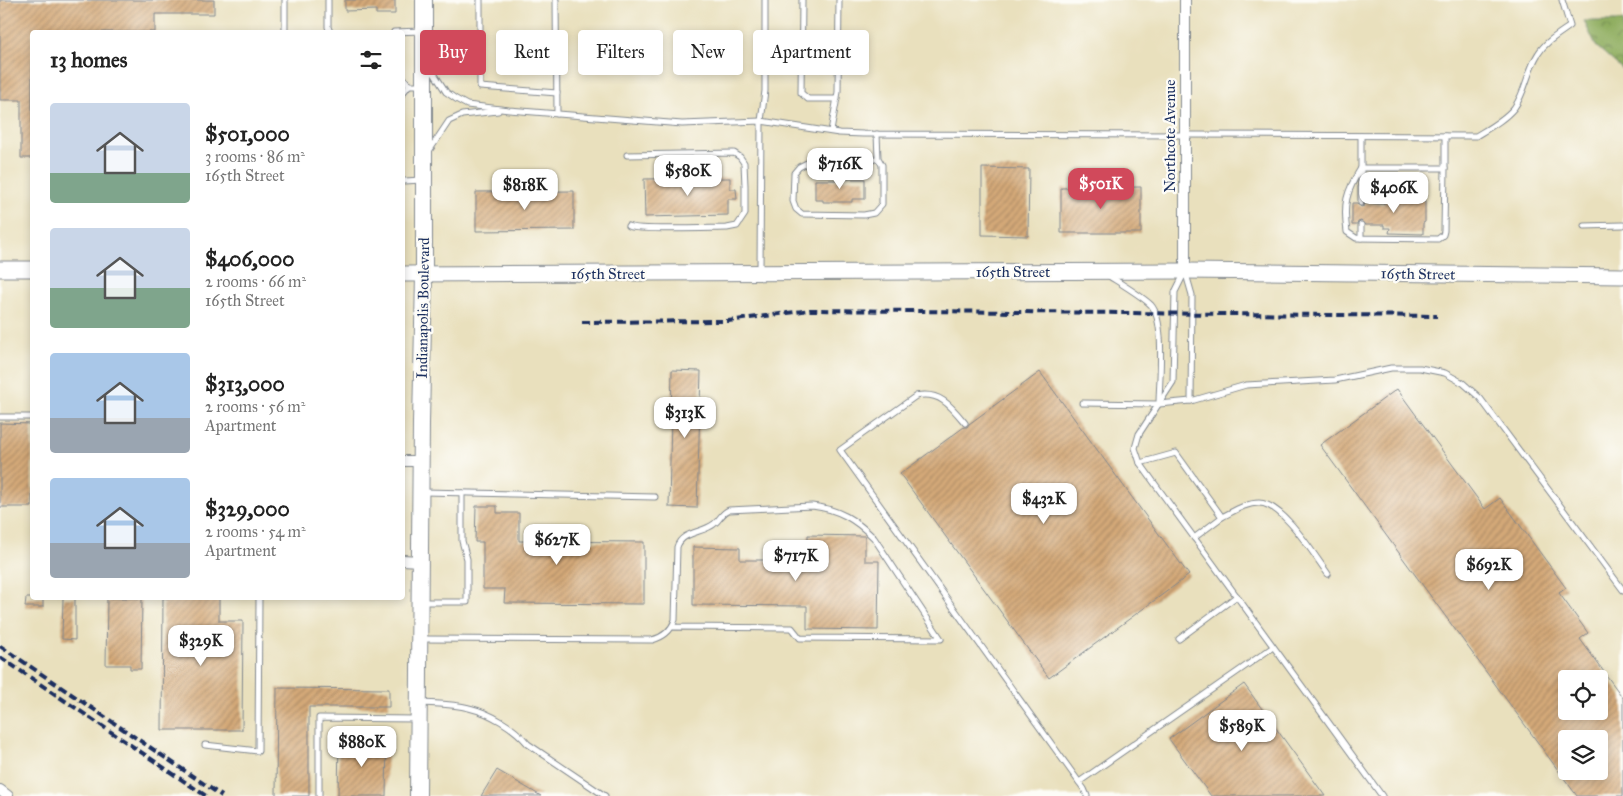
<!DOCTYPE html>
<meta charset="utf-8">
<style>
:root{--surface:#fff;--page:#f2f2f2;--text:#222;--muted:#767676;--accent:#d1495b}
body{margin:0;font-family:"IM FELL Great Primer",serif;background:var(--page);color:var(--text);height:100vh;display:flex;flex-direction:column;font-size:19px;white-space:nowrap}
*{box-sizing:border-box;margin:0}
p{font-size:16px;color:var(--muted)}
.icon{flex:none;width:28px;height:28px;fill:none;stroke:currentColor;stroke-width:2;stroke-linecap:round;stroke-linejoin:round}
.map{position:relative;flex:1;overflow:hidden}
.drawer{position:absolute;left:30px;top:30px;width:375px;height:570px;display:flex;flex-direction:column;background:var(--surface);border-radius:5px;box-shadow:0 2px 8px #0003}
.drawer>*{flex:none}
.guide{position:absolute;left:420px;top:30px;width:475px;height:45px;display:flex;gap:10px}
.tools{position:absolute;left:1558px;top:670px;display:grid;gap:10px}
.tools a{display:grid;place-items:center;width:50px;height:50px;border-radius:5px;background:var(--surface);box-shadow:0 2px 8px #0003;font-size:25px}
.price{position:absolute;translate:-50% -42px;padding:0 11px;border-radius:10px;background:#fff;color:#222;font-size:16px;line-height:32px;filter:drop-shadow(0 1px 2px #0008)}
.price::after{content:'';position:absolute;left:50%;top:30px;width:15px;height:11px;margin-left:-8px;background:inherit;clip-path:polygon(0 0,100% 0,50% 100%)}
.price.selected{background:var(--accent);color:#fff}
ul{padding:0;list-style:none}
li{display:flex;align-items:center;gap:15px;height:125px;padding:0 20px}
li span{display:grid;place-items:center;flex:none;width:140px;height:100px;border-radius:5px;color:#555}
li>.icon{margin-inline-start:auto}
span .icon{width:60px;height:60px;fill:#fffc;stroke-width:1}
li b{font-size:21px}
h2{display:flex;justify-content:space-between;align-items:center;height:60px;padding:0 20px;font-size:21px}
.tag{padding:0 18px;border-radius:5px;background:var(--surface);box-shadow:0 2px 8px #0003;font-size:18px;line-height:45px}
.tag.selected{background:var(--accent);color:#fff}
.map>svg:first-child{display:block}
.forest{fill:url(#forest-crowns);stroke:#566e60}
.building{fill:url(#building-hatch);fill-rule:evenodd}
.lines{fill:none;stroke-linecap:round;stroke-linejoin:round}
.lane-casing{stroke:#82888e;stroke-width:7}
.street-casing{stroke:#82888e;stroke-width:12}
.secondary-casing{stroke:#82888e;stroke-width:17}
.primary-casing{stroke:#82888e;stroke-width:18}
.lane{stroke:#fff;stroke-width:5}
.street{stroke:#fff;stroke-width:10}
.secondary{stroke:#fff;stroke-width:15}
.primary{stroke:#fff;stroke-width:16}
.rail{stroke:#1b2f5e;stroke-width:4;stroke-dasharray:8 4;stroke-linecap:butt}
.labels{text-anchor:middle;stroke-width:4.5;stroke-linejoin:round;paint-order:stroke}
.street-label{font-size:15px;fill:#1b2f5e;stroke:#fdfcf7}
</style>
<div class="map">
<svg width="1623" height="796" viewBox="0 0 1623 796">
<defs>
<pattern id="forest-crowns" width="20" height="18" patternUnits="userSpaceOnUse" patternTransform="scale(1.25)"><rect width="20" height="18" fill="#90ae61"/><path d="M2 6a3 3 0 1 1 6 0M12 15a3 3 0 1 1 6 0" fill="none" stroke="#758e53"/></pattern>
<pattern id="building-hatch" width="6" height="6" patternUnits="userSpaceOnUse" patternTransform="scale(1.25)"><rect width="6" height="6" fill="#d4a978"/><path d="M-1 1l2-2M0 6l6-6M5 7l2-2" fill="none" stroke="#ab8a66"/></pattern>
</defs>
<rect width="100%" height="100%" fill="#fdfcf7"/>
<filter id="ink" filterUnits="userSpaceOnUse"><feTurbulence type="fractalNoise" baseFrequency=".02" numOctaves="2"/><feDisplacementMap in="SourceGraphic" scale="10" xChannelSelector="R" yChannelSelector="G"/><feConvolveMatrix kernelMatrix="1 2 1 2 8 2 1 2 1" color-interpolation-filters="sRGB"/></filter>
<filter id="wash" filterUnits="userSpaceOnUse"><feTurbulence type="fractalNoise" baseFrequency=".0096" numOctaves="4" result="noise"/><feDisplacementMap in="SourceGraphic" scale="20" xChannelSelector="R" yChannelSelector="G"/><feGaussianBlur stdDeviation="1.12" result="paint"/><feColorMatrix in="noise" values="0 0 0 0 0 0 0 0 0 0 0 0 0 0 0 0 0 1.4 0 .05"/><feComposite in="paint" operator="in"/></filter>
<g filter="url(#wash)">
<rect width="100%" height="100%" fill="#e9e0bd"/>
<!-- forest -->
<path class="forest" d="M1584 21H1623V70L1596 46Z"/>
<g id="blocks">
<!-- building -->
<g class="building">
<path d="M0 0H214V14H155V32H32V158H21V100H0Z"/>
<path d="M345 0H395V14H376V10L345 11Z"/>
<path d="M982 168 1029 169 1028 236 982 235Z"/>
<path d="M730 178V189H736L737 199H728V215L645 217 644 179Z"/>
<path d="M843 179H865V199H852V202H823V200H815V180H843Z"/>
<path d="M1141 187V233H1061V188Z"/>
<path d="M574 191V230L476 231V192Z"/>
<path d="M1390 195 1423 196V201H1425V222L1423 223V234L1389 233 1390 228H1384V225H1365L1361 221 1358 222 1357 225H1352V203H1357L1361 207 1364 206 1365 203 1384 204V201H1390Z"/>
<path d="M672 370 701 371 697 508 669 507Z"/>
<path d="M1040 372 1189 575 1049 678 900 474 964 427H967L969 424Z"/>
<path d="M1397 389 1485 509 1500 498 1566 588 1559 593 1588 633 1580 639 1623 698V796H1577L1320 445ZM1566 679H1599V711H1566ZM1566 739H1599V771H1566Z"/>
<path d="M0 423 32 424V507H0Z"/>
<path d="M476 506H497V513H519V541L644 542V604L504 603 505 589H483V542H475Z"/>
<path d="M808 535 865 536V561H879L878 630 807 629V606L693 605V547L740 548V560H808Z"/>
<path d="M26 598H43V607H25Z"/>
<path d="M63 598H75V640L62 639Z"/>
<path d="M107 598H142L141 669H130V665H106Z"/>
<path d="M163 598H219V621H243L242 730H162Z"/>
<path d="M1244 684 1325 796H1211L1169 739Z"/>
<path d="M277 688 389 689V707H309V796H276Z"/>
<path d="M339 739H387L386 796H338Z"/>
<path d="M497 770 541 796H481Z"/>
</g>
</g>
</g>
<g filter="url(#ink)">
<use href="#blocks" fill-opacity="0" stroke="#82888e" stroke-width="1"/>
<g class="lines">
<!-- lane casing -->
<g class="lane-casing">
<g id="lane">
<path d="M328 0V27L330 32"/>
<path d="M480 0V87L557 93"/>
<path d="M556 0 557 114"/>
<path d="M802 0 801 93 808 99H837"/>
<path d="M284 32 285 31V0"/>
<path d="M394 32 421 31"/>
<path d="M430 67 446 92 456 99 467 105 509 110 682 124 761 121 839 133 863 134 1476 136C1489 128 1504 120 1514 108 1526 92 1527 71 1538 54 1545 42 1559 34 1570 26L1562 0"/>
<path d="M402 76 409 85"/>
<path d="M409 85H423"/>
<path d="M402 94 409 85"/>
<path d="M831 131 838 92 839 0"/>
<path d="M877 134 878 158 882 165V204L874 213 864 215 802 214 796 209 793 201 794 173 799 167 807 163 861 164 878 158"/>
<path d="M1361 136V168H1445V136"/>
<path d="M429 151 449 121 462 115 498 111"/>
<path d="M627 155 734 153 740 157 744 163 745 186V214L737 226 727 228C712 228 637 231 628 226"/>
<path d="M1361 168C1346 192 1343 204 1347 232L1356 238 1438 239 1443 235 1444 231 1445 168"/>
<path d="M402 182 405 181 421 180"/>
<path d="M1361 203V169"/>
<path d="M1361 225V238"/>
<path d="M1584 226 1623 225"/>
<path d="M760 270 761 121 765 91V0"/>
<path d="M1184 274 1175 292 1173 382 1139 434 1135 448 1140 463 1155 484 1382 796"/>
<path d="M1186 274 1192 295 1191 401"/>
<path d="M1109 276C1120 283 1142 296 1151 305 1166 322 1159 381 1159 404"/>
<path d="M1082 403 1159 404 1191 401 1246 385 1335 380 1391 368H1420L1445 373 1463 383 1480 398 1623 590"/>
<path d="M0 417H32"/>
<path d="M965 423C951 406 940 391 916 396L840 450 1084 789 1087 796"/>
<path d="M1140 463 1176 453 1222 517 1194 538"/>
<path d="M424 492 655 497"/>
<path d="M1222 517C1234 511 1246 503 1259 503 1283 503 1314 555 1328 574"/>
<path d="M422 602H467V559L462 541V493"/>
<path d="M423 639 652 640C664 637 671 631 675 620L677 547C682 531 703 533 714 524 721 519 721 513 729 510L812 506C839 509 856 520 874 538L941 639 800 638 792 628 673 627"/>
<path d="M1179 639 1237 596"/>
<path d="M422 703C438 704 454 704 469 708 490 713 514 727 528 744L605 796"/>
<path d="M205 745 258 751 259 598"/>
<path d="M1079 782 1273 647"/>
<path d="M319 796V718L416 719"/>
</g>
</g>
<!-- street casing -->
<g class="street-casing">
<g id="street">
<path d="M1185 0V271"/>
<path d="M402 461H421"/>
<path d="M402 560 420 561"/>
<path d="M0 790 8 796"/>
</g>
</g>
<!-- secondary casing -->
<g class="secondary-casing">
<g id="secondary">
<path d="M0 269H32"/>
<path d="M402 274 1185 271 1623 276"/>
</g>
</g>
<!-- primary casing -->
<g class="primary-casing">
<path id="primary" d="M418 796 421 423 424 275V0"/>
</g>
<!-- lane -->
<use href="#lane" class="lane"/>
<!-- street -->
<use href="#street" class="street"/>
<!-- secondary -->
<use href="#secondary" class="secondary"/>
<!-- primary -->
<use href="#primary" class="primary"/>
<!-- rail -->
<g class="rail">
<path d="M582 322 728 321 810 310 1437 316"/>
<path d="M0 646 222 796"/>
<path d="M0 657 206 796"/>
</g>
</g>
</g>
<g class="labels">
<!-- street labels -->
<g class="street-label">
<text transform="translate(1170 136) rotate(-90)" y="5">Northcote Avenue</text>
<text x="1013" y="277">165th Street</text>
<text x="608" y="279">165th Street</text>
<text transform="translate(1418 274) rotate(1)" y="5">165th Street</text>
<text transform="translate(423 308) rotate(-89)" y="5">Indianapolis Boulevard</text>
</g>
</g>
</svg>
<div class="tools">
<a><svg class="icon" aria-label="locate" viewBox="0 0 24 24"><circle cx="12" cy="12" r="6"/><path d="M12 2v4M12 18v4M2 12h4M18 12h4"/></svg></a>
<a><svg class="icon" aria-label="layers" viewBox="0 0 24 24"><path d="M12 4l9 5-9 5-9-5zM3 14l9 5 9-5"/></svg></a>
</div>
<b class="price" style="left:840px;top:190px">$716K</b>
<b class="price" style="left:688px;top:197px">$580K</b>
<b class="price selected" style="left:1101px;top:210px">$501K</b>
<b class="price" style="left:525px;top:211px">$818K</b>
<b class="price" style="left:1394px;top:214px">$406K</b>
<b class="price" style="left:685px;top:439px">$313K</b>
<b class="price" style="left:1044px;top:525px">$432K</b>
<b class="price" style="left:557px;top:566px">$627K</b>
<b class="price" style="left:796px;top:582px">$717K</b>
<b class="price" style="left:1489px;top:591px">$692K</b>
<b class="price" style="left:201px;top:667px">$329K</b>
<b class="price" style="left:1242px;top:752px">$589K</b>
<b class="price" style="left:362px;top:768px">$880K</b>
<div class="guide">
<a class="tag selected">Buy</a>
<a class="tag">Rent</a>
<a class="tag">Filters</a>
<a class="tag">New</a>
<a class="tag">Apartment</a>
</div>
<section class="drawer">
<h2>13 homes<svg class="icon" aria-label="filters" viewBox="0 0 24 24"><path d="M4 7h16M4 17h16"/><circle cx="9" cy="7" r="2"/><circle cx="15" cy="17" r="2"/></svg></h2>
<ul>
<li><span style="background:linear-gradient(#c9d6e8 70%,#7fa58c 0)"><svg class="icon" aria-label="home" viewBox="0 0 24 24"><path d="M3 11l9-7 9 7M6 9v11h12V9"/></svg></span><div><b>$501,000</b><p>3 rooms · 86 m²</p><p>165th Street</p></div></li>
<li><span style="background:linear-gradient(#c9d6e8 60%,#7fa58c 0)"><svg class="icon" aria-label="home" viewBox="0 0 24 24"><path d="M3 11l9-7 9 7M6 9v11h12V9"/></svg></span><div><b>$406,000</b><p>2 rooms · 66 m²</p><p>165th Street</p></div></li>
<li><span style="background:linear-gradient(#a9c7e8 65%,#9aa5b1 0)"><svg class="icon" aria-label="home" viewBox="0 0 24 24"><path d="M3 11l9-7 9 7M6 9v11h12V9"/></svg></span><div><b>$313,000</b><p>2 rooms · 56 m²</p><p>Apartment</p></div></li>
<li><span style="background:linear-gradient(#a9c7e8 65%,#9aa5b1 0)"><svg class="icon" aria-label="home" viewBox="0 0 24 24"><path d="M3 11l9-7 9 7M6 9v11h12V9"/></svg></span><div><b>$329,000</b><p>2 rooms · 54 m²</p><p>Apartment</p></div></li>
</ul>
</section>
</div>
